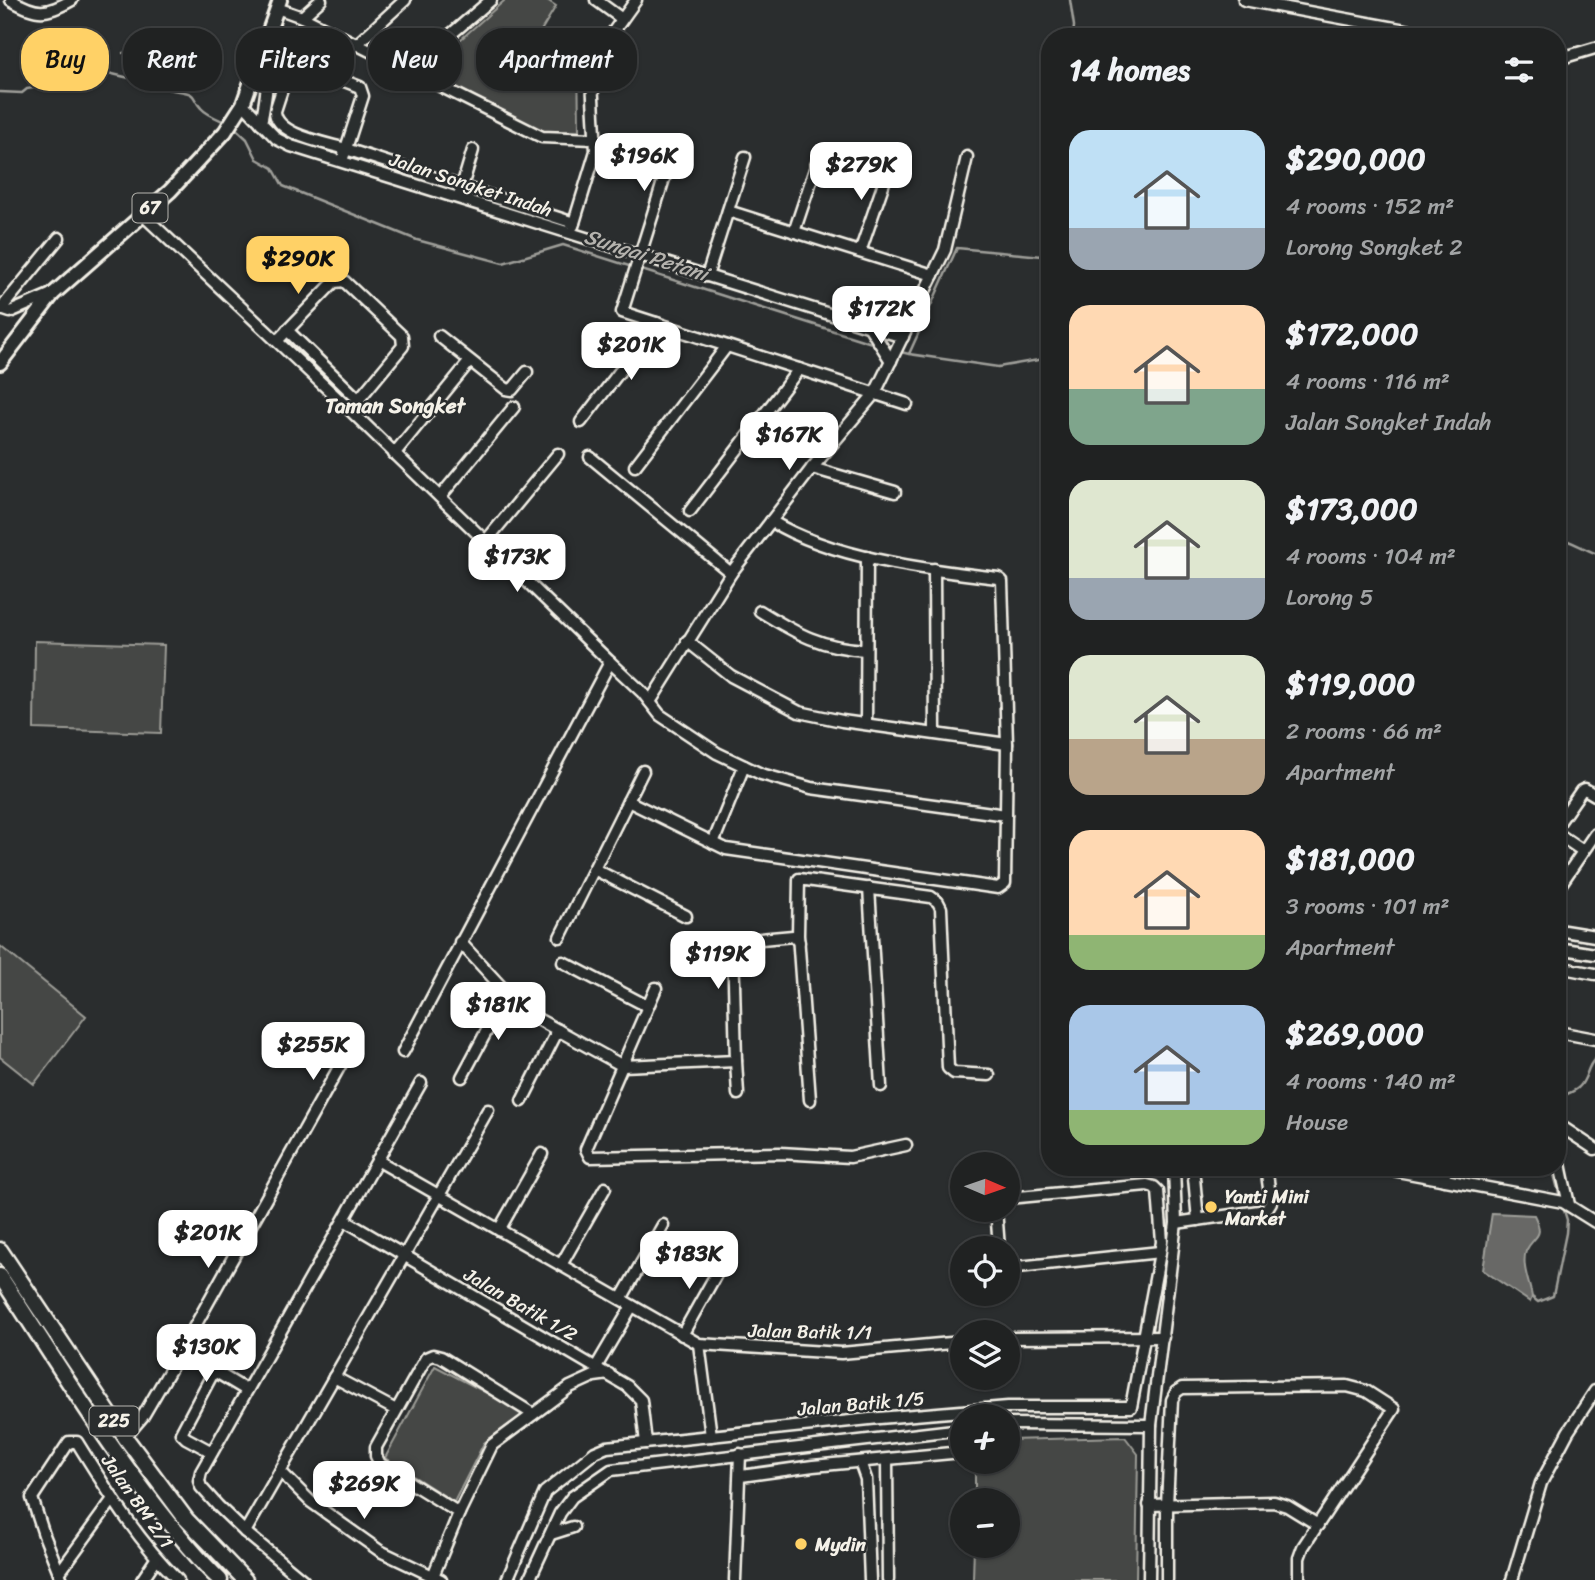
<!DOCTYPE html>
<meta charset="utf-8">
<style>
:root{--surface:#202222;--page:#2d2f2f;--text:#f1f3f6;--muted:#a2a4a5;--line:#3d3f40;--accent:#ffd166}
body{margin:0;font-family:Sriracha,sans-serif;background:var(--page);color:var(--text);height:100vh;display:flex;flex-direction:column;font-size:26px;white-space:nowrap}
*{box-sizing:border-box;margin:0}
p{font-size:23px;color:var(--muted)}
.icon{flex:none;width:38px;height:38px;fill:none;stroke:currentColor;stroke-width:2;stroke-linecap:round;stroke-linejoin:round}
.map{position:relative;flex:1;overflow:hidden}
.panel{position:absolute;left:1041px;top:28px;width:525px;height:1148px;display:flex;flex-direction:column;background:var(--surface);border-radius:28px;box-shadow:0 2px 5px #0004,0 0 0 2px var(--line)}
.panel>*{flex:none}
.top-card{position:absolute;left:21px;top:28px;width:665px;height:63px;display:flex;gap:14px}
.needle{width:46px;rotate:92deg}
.controls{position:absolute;left:950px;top:1152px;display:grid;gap:14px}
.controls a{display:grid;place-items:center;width:70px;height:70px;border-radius:50%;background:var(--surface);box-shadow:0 2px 5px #0004,0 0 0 2px var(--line);font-size:35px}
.price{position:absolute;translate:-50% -60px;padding:0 16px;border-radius:14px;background:#fff;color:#222;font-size:23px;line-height:46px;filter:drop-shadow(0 2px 4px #0008)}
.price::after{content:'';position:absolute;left:50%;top:42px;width:21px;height:16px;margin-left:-10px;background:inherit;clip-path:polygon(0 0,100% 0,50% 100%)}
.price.active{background:var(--accent);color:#111}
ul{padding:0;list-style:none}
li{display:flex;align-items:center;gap:21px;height:175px;padding:0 28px}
li span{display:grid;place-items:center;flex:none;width:196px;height:140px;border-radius:21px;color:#555}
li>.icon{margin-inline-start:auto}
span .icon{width:84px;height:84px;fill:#fffc;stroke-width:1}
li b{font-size:30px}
h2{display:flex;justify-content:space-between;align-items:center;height:84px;padding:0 28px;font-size:30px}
.pill{padding:0 24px;border-radius:28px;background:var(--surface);box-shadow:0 2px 5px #0004,0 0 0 2px var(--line);font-size:24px;line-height:63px}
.pill.active{background:var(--accent);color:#111}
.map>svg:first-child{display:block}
.green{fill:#444645;stroke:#9c9c96;stroke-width:2}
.water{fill:#676866;stroke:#9f9f9a;stroke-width:2}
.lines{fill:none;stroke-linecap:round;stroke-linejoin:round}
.stream{stroke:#9f9f9a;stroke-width:2.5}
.minor-casing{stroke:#f4f1e8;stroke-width:15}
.major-casing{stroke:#f4f1e8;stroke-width:18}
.highway-casing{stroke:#f4f1e8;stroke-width:19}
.minor{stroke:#2a2d2e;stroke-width:10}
.major{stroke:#2a2d2e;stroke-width:12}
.highway{stroke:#2a2d2e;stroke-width:14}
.poi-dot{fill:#ffd166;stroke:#2a2d2e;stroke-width:2.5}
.labels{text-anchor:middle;stroke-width:5;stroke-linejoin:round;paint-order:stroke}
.shield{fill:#2a2d2e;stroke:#b7b6b0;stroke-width:2}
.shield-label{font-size:18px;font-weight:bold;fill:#f4f1e8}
.street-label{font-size:19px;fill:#f4f1e8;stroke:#2a2d2e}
.poi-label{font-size:19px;font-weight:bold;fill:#f4f1e8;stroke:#2a2d2e;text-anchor:start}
.water-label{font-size:21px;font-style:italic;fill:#b5b3ae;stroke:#2a2d2e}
.neighbourhood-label{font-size:21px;font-weight:bold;fill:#f4f1e8;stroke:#2a2d2e}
</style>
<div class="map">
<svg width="1595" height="1580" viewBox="0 0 1595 1580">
<rect width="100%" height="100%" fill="#2a2d2e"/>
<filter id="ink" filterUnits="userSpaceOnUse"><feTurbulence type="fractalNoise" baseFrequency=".0143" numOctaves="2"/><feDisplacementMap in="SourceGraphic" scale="14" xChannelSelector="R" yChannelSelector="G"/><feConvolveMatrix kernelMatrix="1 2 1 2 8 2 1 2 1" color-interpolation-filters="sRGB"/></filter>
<g filter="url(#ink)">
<!-- green -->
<g class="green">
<path d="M505 0H547L556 6 539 34 578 57 579 131 541 132 425 71Z"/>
<path d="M35 641 164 645 161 733 34 729Z"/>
<path d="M0 946 86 1016 34 1084 0 1057Z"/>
<path d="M435 1366 525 1413 484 1443 454 1502 385 1458Z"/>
<path d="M1125 1437 1138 1454 1136 1580H973L974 1545H1008V1500H975V1461H1008V1440Z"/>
</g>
<!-- water -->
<path class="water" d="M1492 1213 1534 1215C1546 1239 1533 1235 1526 1251 1521 1265 1530 1284 1532 1297L1530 1302 1483 1270Z"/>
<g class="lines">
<!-- stream -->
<g class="stream">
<path d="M1070 0 1074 26 1073 37"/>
<path d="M123 53 149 45 160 35 168 39 179 91C199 94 191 98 201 108 207 115 219 119 227 123"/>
<path d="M0 92 22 93 27 89 39 87 54 79 84 84 87 76 108 73 138 80 148 77 158 80 168 89 178 91"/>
<path d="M233 126 247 139 257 159 273 168 283 186 417 240 503 263 563 245 878 345"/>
<path d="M901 352 909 354 957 248 1042 256 1050 198"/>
<path d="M909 354 998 367 1050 358"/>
<path d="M1558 538C1568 539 1584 549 1595 553"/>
<path d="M1558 1099C1564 1094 1572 1093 1578 1088 1588 1080 1586 1067 1595 1059"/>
<path d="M1552 1167 1560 1197"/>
<path d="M1532 1297 1538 1302 1553 1296 1566 1233 1567 1220 1563 1207"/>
</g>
<!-- minor casing -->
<g class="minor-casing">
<g id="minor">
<path d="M11 0C37 15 46 15 72 0"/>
<path d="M596 0 622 19"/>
<path d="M1244 0 1444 37"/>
<path d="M277 8 302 17 542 137 594 139"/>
<path d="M302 17 321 0"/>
<path d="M356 45 405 0"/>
<path d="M1558 59 1595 48"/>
<path d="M408 71 491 0"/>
<path d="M243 104 277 139 291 146 903 337"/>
<path d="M261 123C266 98 270 78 263 54"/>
<path d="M675 160H672L668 166 622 312 907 404"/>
<path d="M342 161 363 96 360 87 293 61 291 62 275 111C275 135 326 143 346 149L574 223"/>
<path d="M460 193 473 150"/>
<path d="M728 211 933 275"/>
<path d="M143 215 350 410 610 662 403 1052"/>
<path d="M573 226 596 151 591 63 636 0"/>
<path d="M794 232 819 157"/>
<path d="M860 252 891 162"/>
<path d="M707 276 745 157"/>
<path d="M1 309 10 312 52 294"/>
<path d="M0 310 59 238"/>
<path d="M869 326 891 361"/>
<path d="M287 330 359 400"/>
<path d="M439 336 506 389 512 390 527 372"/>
<path d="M277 341 334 282 344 281 402 336 403 346 350 410"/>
<path d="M581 422 657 323"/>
<path d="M394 454 470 361"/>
<path d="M590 457 731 573"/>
<path d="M635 466 727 346"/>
<path d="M812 468 895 492"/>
<path d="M440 497 514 407"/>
<path d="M690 511 799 369"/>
<path d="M486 541 558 454"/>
<path d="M934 569 935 733"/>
<path d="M760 611C797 634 822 648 866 650"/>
<path d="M687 641 731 676 799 712 842 721 1007 744"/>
<path d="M610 662 642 692 660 715 717 753 761 774 811 788 1006 815"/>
<path d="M650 702 731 573 812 468 875 393 945 250 967 157"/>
<path d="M866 723 867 557"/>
<path d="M628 801 726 849 998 888 1005 883 1007 744 1002 581 998 578C927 570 831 558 771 521"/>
<path d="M1558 824 1581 791 1585 789 1595 795"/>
<path d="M1558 834 1583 851"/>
<path d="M713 843 744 766"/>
<path d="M594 869 686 916"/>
<path d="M869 888 881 1086"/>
<path d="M1558 888 1595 834"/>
<path d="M1558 930 1595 936"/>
<path d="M560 937 643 771"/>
<path d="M460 942 507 993 534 1017 623 1066 736 1061 733 943 739 941 793 936 799 942"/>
<path d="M1558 948 1595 954"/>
<path d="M563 962 647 1006"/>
<path d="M1558 967 1595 974"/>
<path d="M656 988 586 1149 590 1157 780 1153 850 1157 906 1145"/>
<path d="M1558 1032 1595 1039"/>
<path d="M736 1061 738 1094"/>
<path d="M462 1077 507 993"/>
<path d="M810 1100 798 935 799 879 931 897 938 902 941 908 948 1068 954 1073 989 1075"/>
<path d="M522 1101 558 1030"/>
<path d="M377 1160 699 1344 841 1353 962 1342"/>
<path d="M1193 1167 1198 1220"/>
<path d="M1376 1167 1563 1202 1595 1222"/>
<path d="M1444 1180 1446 1167"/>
<path d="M1569 1205C1565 1182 1553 1152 1562 1129H1565L1595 1149"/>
<path d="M996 1209 999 1248"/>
<path d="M344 1220 627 1386 641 1400 646 1443"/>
<path d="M1176 1223 1266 1210 1271 1202 1266 1167"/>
<path d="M499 1230 542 1154"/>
<path d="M561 1265 605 1188"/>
<path d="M1008 1268 1160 1252"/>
<path d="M621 1299 663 1225"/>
<path d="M682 1335 723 1262"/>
<path d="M1008 1338 1163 1337"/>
<path d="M699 1344 711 1436"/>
<path d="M181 1351 246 1390"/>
<path d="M596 1367 632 1306"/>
<path d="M334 1377 396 1410"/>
<path d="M1008 1424 1151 1425"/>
<path d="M125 1437 143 1416 181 1351 342 1062"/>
<path d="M212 1452 186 1438 181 1433 214 1371"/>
<path d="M887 1460 888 1580"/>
<path d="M860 1462 866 1479 870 1580"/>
<path d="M280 1471 311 1502 380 1551 441 1580"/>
<path d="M741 1476 813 1466 962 1452"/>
<path d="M1149 1505 1274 1502 1287 1506 1318 1525"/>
<path d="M459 1513 380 1464 376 1456V1447L426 1358 433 1355 441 1357 533 1414"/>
<path d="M245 1532 488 1110"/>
<path d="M551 1534 573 1527"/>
<path d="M59 1573 113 1499"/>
<path d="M433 1576 459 1513 492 1445 570 1387 594 1376 609 1374"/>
<path d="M62 1580 44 1535 32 1498 69 1442H77C107 1490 137 1540 178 1580"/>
<path d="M142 1580 156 1559"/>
<path d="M303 1580 245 1532 218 1506 201 1487 199 1481 201 1472 421 1083"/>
<path d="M507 1580 545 1492 595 1452 607 1447 879 1418 1008 1407H1131L1162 1242 1158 1191 1154 1187 1147 1185 1008 1198"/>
<path d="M529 1580 560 1513 572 1497 611 1470 962 1429"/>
<path d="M735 1580 740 1454"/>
<path d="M1149 1580 1151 1425 1176 1223 1174 1167"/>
<path d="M1167 1580V1505L1172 1400 1176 1392 1182 1388 1347 1386 1366 1391 1394 1409 1303 1547 1299 1558V1580"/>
<path d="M1512 1580 1541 1483 1568 1432 1595 1391"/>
</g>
</g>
<!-- major casing -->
<g class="major-casing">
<path id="major" d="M0 363 53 294 170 191 225 132 243 104 280 0"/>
</g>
<!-- highway casing -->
<g class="highway-casing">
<g id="highway">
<path d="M0 1250 125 1437 186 1519 245 1580"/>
<path d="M0 1276C52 1355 101 1437 160 1511 179 1535 198 1559 220 1580"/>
</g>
</g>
<!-- minor -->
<use href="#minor" class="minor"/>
<!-- major -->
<use href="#major" class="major"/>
<!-- highway -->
<use href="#highway" class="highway"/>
</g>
</g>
<!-- markers -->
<g class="poi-dot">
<circle cx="1211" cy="1207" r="7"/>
<circle cx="801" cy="1544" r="7"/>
</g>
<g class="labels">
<!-- shield labels -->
<g class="shield">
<rect x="132.5" y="193.5" width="35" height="29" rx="5"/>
<rect x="89.5" y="1406.5" width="49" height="29" rx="5"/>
</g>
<g class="shield-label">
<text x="150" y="214">67</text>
<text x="114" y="1427">225</text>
</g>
<!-- street labels -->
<g class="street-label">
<text transform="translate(471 184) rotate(18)" y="7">Jalan Songket Indah</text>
<text transform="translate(521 1304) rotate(30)" y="7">Jalan Batik 1/2</text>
<text transform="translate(810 1331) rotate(1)" y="7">Jalan Batik 1/1</text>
<text transform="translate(861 1403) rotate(-5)" y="7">Jalan Batik 1/5</text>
<text transform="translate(138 1501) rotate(55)" y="7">Jalan BM 2/1</text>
</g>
<!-- poi labels -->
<g class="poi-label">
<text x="1225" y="1203">Yanti Mini<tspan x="1225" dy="22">Market</tspan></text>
<text x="815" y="1551">Mydin</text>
</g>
<!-- water labels -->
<g class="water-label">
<text transform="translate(646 255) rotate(18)" y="7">Sungai Petani</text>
</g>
<!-- neighbourhood labels -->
<g class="neighbourhood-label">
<text x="395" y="413">Taman Songket</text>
</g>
</g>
</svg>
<div class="controls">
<a><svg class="needle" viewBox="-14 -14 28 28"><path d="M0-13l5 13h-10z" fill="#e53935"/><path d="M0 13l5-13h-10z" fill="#a2a4a5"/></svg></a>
<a><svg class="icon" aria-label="locate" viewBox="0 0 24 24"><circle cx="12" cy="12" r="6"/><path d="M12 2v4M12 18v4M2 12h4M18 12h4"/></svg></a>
<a><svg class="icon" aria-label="layers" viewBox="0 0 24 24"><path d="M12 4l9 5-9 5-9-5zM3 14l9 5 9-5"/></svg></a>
<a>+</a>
<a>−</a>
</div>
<b class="price" style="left:644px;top:193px">$196K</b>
<b class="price" style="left:861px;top:202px">$279K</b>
<b class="price active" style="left:298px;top:296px">$290K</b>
<b class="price" style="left:881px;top:346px">$172K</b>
<b class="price" style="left:631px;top:382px">$201K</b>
<b class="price" style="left:789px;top:472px">$167K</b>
<b class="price" style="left:517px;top:594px">$173K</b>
<b class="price" style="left:718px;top:991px">$119K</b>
<b class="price" style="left:498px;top:1042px">$181K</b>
<b class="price" style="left:313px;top:1082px">$255K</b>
<b class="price" style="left:208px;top:1270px">$201K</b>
<b class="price" style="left:689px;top:1291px">$183K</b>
<b class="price" style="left:206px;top:1384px">$130K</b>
<b class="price" style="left:364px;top:1521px">$269K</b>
<div class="top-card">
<a class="pill active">Buy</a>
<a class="pill">Rent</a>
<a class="pill">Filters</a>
<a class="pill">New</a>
<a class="pill">Apartment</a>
</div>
<section class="panel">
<h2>14 homes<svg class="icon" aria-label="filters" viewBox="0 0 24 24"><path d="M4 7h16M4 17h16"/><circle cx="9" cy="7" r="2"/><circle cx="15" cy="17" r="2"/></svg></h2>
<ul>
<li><span style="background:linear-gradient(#bfe0f5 70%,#9aa5b1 0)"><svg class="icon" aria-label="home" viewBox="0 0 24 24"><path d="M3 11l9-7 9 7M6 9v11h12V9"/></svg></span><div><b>$290,000</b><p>4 rooms · 152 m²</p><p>Lorong Songket 2</p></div></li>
<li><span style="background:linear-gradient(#ffd9b3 60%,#7fa58c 0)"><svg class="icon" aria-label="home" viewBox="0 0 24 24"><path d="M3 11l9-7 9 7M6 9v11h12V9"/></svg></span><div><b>$172,000</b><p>4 rooms · 116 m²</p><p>Jalan Songket Indah</p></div></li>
<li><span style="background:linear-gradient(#dfe7d0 70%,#9aa5b1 0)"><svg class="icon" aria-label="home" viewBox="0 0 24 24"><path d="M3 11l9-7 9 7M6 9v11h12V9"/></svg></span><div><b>$173,000</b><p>4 rooms · 104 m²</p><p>Lorong 5</p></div></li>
<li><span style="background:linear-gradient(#dfe7d0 60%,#b9a48a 0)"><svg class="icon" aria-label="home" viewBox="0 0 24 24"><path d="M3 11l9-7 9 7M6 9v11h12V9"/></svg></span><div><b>$119,000</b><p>2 rooms · 66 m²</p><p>Apartment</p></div></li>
<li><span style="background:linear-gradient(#ffd9b3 75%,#8fb573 0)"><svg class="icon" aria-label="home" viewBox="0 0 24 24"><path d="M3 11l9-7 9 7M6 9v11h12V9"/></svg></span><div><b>$181,000</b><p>3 rooms · 101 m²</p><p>Apartment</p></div></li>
<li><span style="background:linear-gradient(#a9c7e8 75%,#8fb573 0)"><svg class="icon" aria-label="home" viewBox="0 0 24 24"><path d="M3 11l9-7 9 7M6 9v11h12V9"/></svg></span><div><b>$269,000</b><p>4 rooms · 140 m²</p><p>House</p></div></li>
</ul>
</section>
</div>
